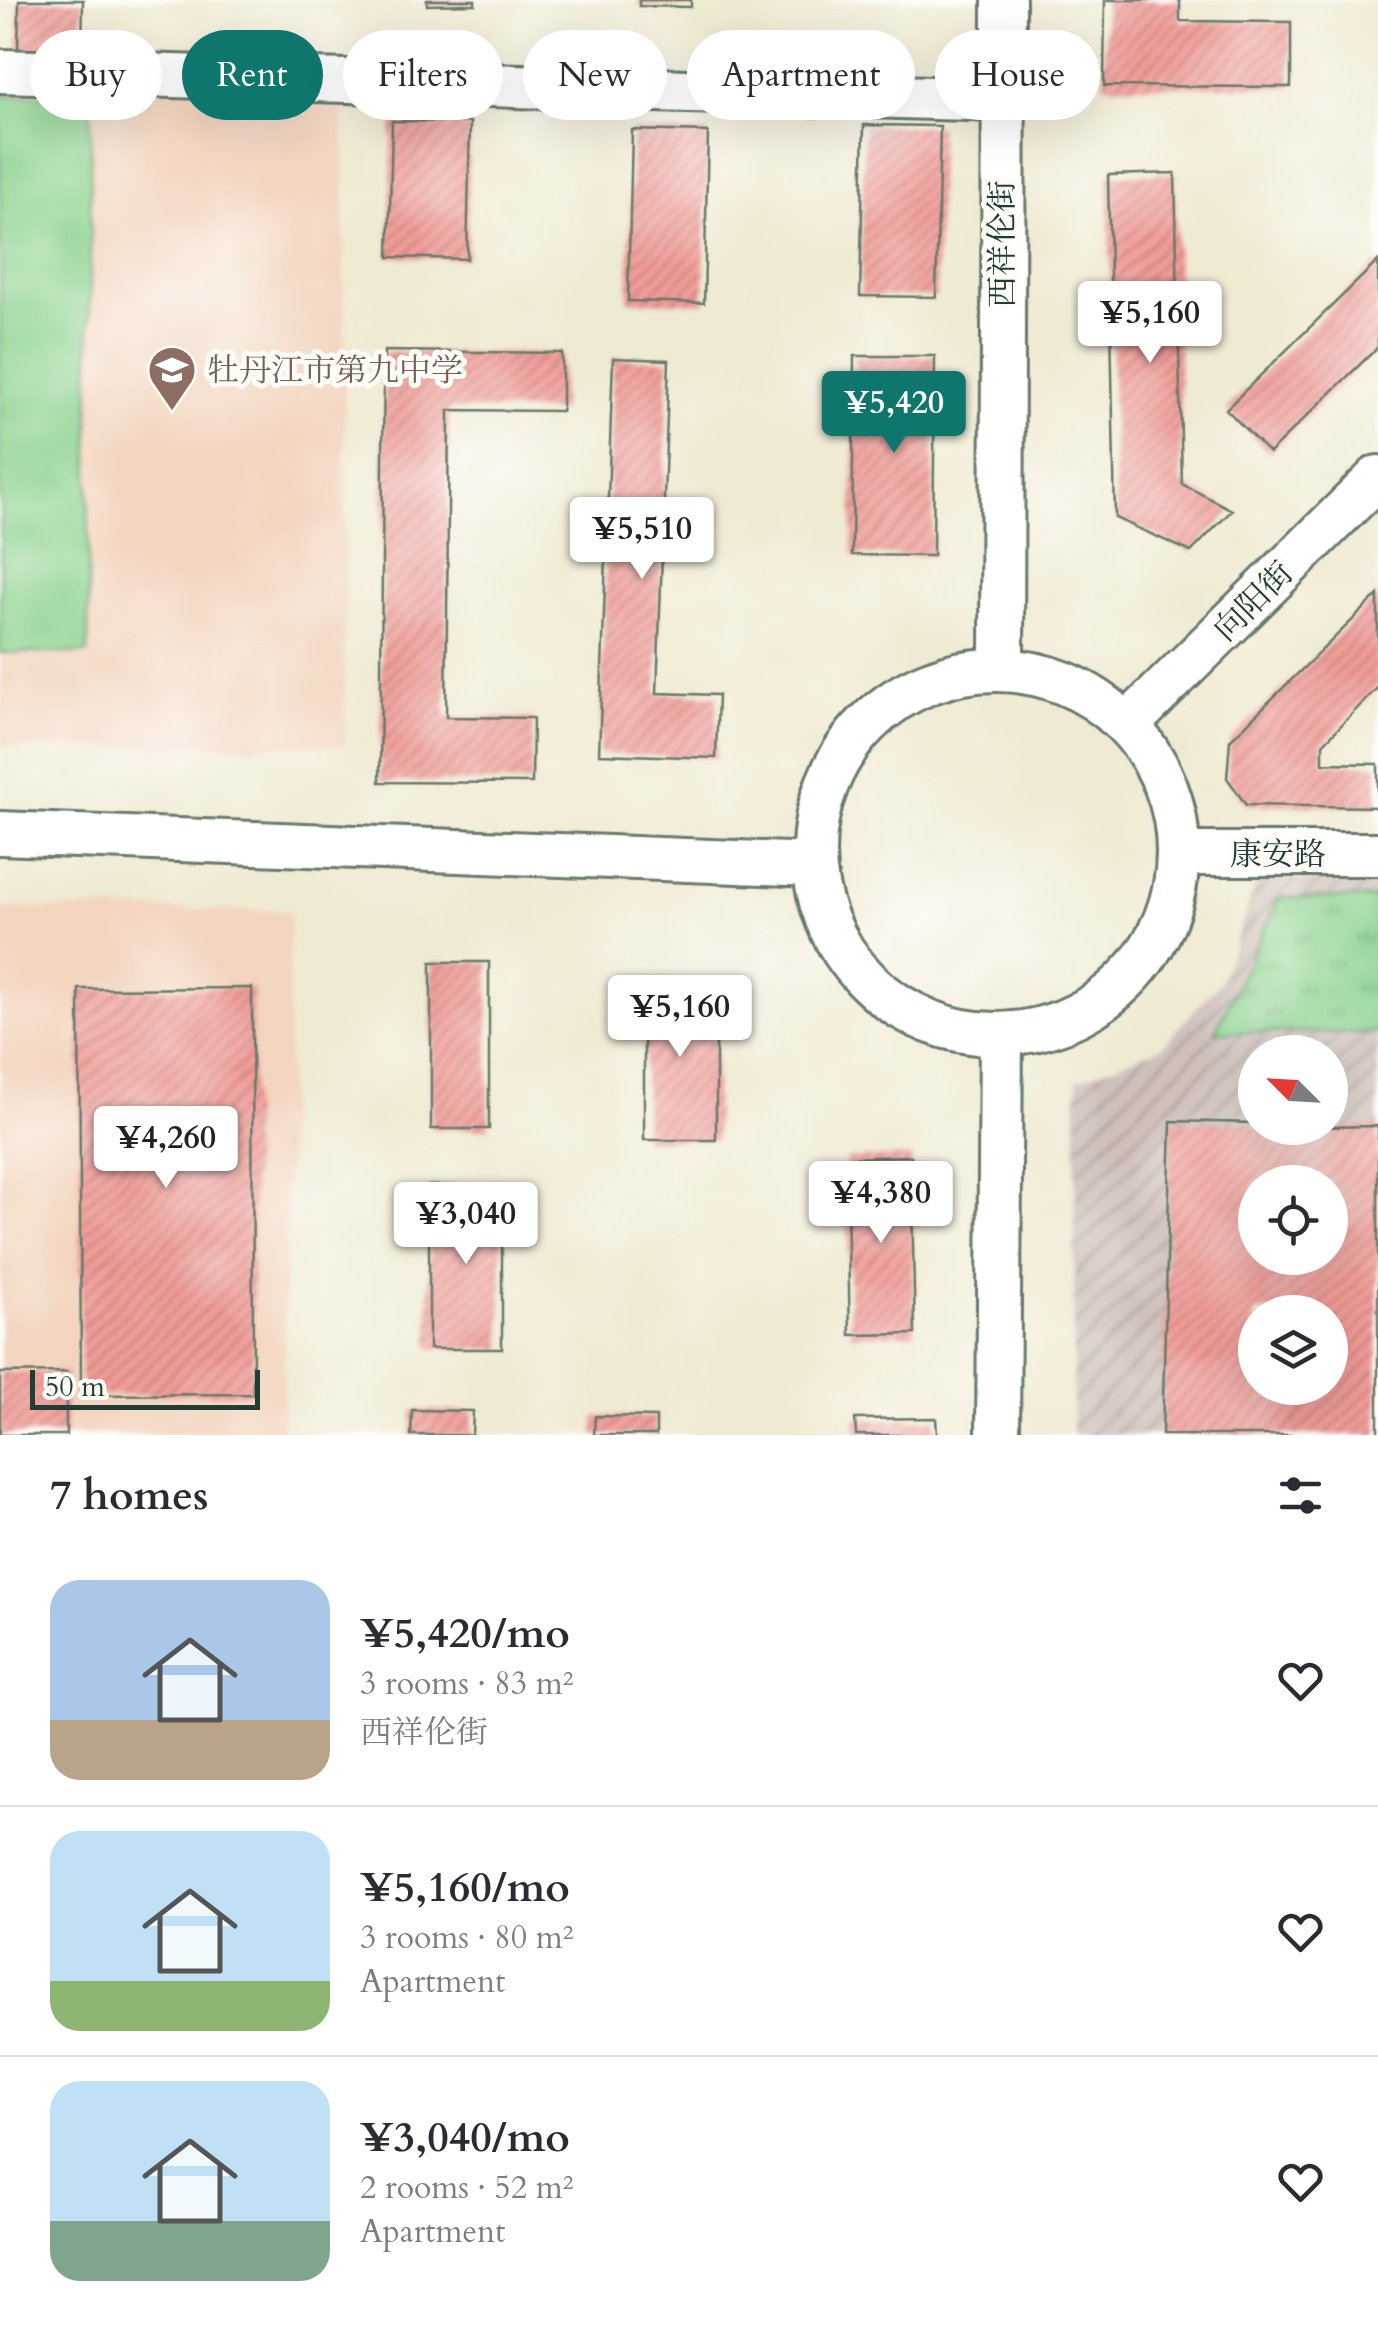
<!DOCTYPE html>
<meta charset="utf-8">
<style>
:root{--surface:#fff;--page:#f2f2f3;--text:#2b2b33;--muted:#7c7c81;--line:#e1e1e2;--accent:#0f766e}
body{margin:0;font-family:Cardo,"Noto Serif SC",serif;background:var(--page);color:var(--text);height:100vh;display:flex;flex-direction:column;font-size:38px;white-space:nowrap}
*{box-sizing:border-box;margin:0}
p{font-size:32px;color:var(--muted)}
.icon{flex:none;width:55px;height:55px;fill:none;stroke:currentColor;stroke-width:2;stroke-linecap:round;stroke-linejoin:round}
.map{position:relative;height:1435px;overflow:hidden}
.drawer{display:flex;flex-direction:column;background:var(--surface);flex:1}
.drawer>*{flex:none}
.guide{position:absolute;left:30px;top:30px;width:1320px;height:90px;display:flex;gap:20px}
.needle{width:65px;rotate:294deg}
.controls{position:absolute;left:1238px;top:1035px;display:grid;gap:20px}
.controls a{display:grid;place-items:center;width:110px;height:110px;border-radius:50%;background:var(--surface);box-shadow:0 10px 40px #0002;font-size:50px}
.scale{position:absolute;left:30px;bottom:25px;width:230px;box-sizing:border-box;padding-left:10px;border:5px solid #1f3d34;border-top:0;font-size:28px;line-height:35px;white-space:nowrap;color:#1f3d34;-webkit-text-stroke:8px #fdfcf7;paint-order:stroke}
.price{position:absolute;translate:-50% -85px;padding:0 22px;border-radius:10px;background:#fff;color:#222;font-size:32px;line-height:65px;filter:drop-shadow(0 2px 5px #0008)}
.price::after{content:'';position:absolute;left:50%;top:60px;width:30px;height:22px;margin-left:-15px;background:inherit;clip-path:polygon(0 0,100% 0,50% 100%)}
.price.selected{background:var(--accent);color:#fff}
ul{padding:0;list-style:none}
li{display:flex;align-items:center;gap:30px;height:250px;padding:0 50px}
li+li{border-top:2px solid var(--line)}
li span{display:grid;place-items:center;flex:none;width:280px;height:200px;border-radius:30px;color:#555}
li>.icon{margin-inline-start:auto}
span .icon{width:120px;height:120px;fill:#fffc;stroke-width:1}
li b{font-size:42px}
h2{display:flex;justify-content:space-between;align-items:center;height:120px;padding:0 50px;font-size:42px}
.pill{padding:0 35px;border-radius:45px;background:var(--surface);box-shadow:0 10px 40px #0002;font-size:35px;line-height:90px}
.pill.selected{background:var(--accent);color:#fff}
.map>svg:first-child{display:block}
.built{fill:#f3d4be}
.industrial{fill:url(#industrial-furrows);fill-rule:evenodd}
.grass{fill:url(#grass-tufts);stroke:#548861;stroke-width:2.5}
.park{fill:#89d28e;stroke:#548861;stroke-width:2.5}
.building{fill:url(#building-hatch);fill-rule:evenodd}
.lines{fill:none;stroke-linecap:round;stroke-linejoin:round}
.minor-casing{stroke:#687a6b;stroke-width:48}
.minor{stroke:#fff;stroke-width:42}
.labels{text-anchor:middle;stroke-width:10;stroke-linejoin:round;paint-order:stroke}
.street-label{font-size:32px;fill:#1f3d34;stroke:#fdfcf7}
.education-label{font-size:32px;fill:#785e54;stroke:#fdfcf7;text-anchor:start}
</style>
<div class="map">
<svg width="1378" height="1435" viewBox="0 0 1378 1435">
<defs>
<pattern id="industrial-furrows" width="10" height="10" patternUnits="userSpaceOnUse" patternTransform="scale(2.5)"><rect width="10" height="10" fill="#cfc0ba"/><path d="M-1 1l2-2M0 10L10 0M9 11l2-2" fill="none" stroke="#a79d98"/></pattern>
<pattern id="grass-tufts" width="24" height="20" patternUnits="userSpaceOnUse" patternTransform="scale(2.5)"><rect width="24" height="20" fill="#89d28e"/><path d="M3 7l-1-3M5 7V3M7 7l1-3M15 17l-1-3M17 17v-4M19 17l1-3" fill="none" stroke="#6fac75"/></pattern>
<pattern id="building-hatch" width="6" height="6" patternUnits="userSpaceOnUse" patternTransform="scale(2.5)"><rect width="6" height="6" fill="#f29c98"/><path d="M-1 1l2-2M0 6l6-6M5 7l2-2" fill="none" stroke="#c3807d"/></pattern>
</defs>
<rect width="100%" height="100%" fill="#fdfcf7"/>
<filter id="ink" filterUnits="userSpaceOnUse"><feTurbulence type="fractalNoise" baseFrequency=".01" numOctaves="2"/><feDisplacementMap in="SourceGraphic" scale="20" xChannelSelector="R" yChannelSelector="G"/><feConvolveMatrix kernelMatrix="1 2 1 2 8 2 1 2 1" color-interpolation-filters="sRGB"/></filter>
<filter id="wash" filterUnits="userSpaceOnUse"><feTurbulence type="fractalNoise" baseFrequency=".0048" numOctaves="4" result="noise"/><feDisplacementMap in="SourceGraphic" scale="40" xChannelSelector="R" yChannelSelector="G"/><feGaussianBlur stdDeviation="2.25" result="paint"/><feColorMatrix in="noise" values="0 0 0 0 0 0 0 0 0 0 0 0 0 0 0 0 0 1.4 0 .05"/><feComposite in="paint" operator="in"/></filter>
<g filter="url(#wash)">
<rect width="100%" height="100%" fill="#efead2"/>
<!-- built -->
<g class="built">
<path d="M344 78 345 746 0 747V79Z"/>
<path d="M0 908 290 911 283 1435H0Z"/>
</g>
<!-- industrial -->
<path class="industrial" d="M1258 878 1378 880V1435H1072L1077 1080 1162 1047 1221 981ZM1255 1052H1330V1128H1255ZM1255 1182H1330V1258H1255ZM1255 1312H1330V1388H1255Z"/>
<!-- grass -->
<path class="grass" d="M1279 898H1378V1033L1215 1032Z"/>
<!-- park -->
<path class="park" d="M0 95H91L88 653H0Z"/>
<g id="blocks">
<!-- building -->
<g class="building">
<path d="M19 0H83L82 52 18 50Z"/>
<path d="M427 0H475V4L427 5Z"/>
<path d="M639 0H691V7L639 6Z"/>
<path d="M1105 0H1180V21L1291 22V87L1104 86Z"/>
<path d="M392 121 470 122 467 259 389 257Z"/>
<path d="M864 125 940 126 936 297 860 296Z"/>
<path d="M632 130 708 132 704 303 628 301Z"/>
<path d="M1175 173 1182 484 1232 510 1191 552 1115 518 1108 175Z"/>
<path d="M1378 261V347L1269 453 1226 409Z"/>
<path d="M384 351 562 353V411L449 410 446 717 533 718 532 783 380 782Z"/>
<path d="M854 356H935L933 556 852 555Z"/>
<path d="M613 358 669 360 657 693 718 695 716 758 599 754Z"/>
<path d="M1378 595V687L1323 744V763L1378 764V807L1246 805 1227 778 1230 740Z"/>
<rect x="431" y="962" width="58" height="167"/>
<rect x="644" y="981" width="72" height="159"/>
<path d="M252 988 253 1394 81 1395 79 989Z"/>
<path d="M1171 1121 1255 1123V1128L1378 1126V1435H1162ZM1255 1182H1330V1258H1255ZM1255 1312H1330V1388H1255Z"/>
<path d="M911 1156 915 1334 850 1335 846 1158Z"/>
<path d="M502 1185V1349H429V1186Z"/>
<path d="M66 1372V1435H0V1373Z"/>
<path d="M412 1410 473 1411 472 1435H411Z"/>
<path d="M595 1416 656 1417V1435H594Z"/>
<path d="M936 1418 937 1435H856L855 1419Z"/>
</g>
</g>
</g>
<g filter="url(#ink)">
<use href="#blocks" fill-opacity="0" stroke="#687a6b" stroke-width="2.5"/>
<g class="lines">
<!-- minor casing -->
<g class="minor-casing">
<g id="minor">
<path d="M0 71 1002 100"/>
<path d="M1002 668 1004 0"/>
<circle cx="996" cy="852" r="182"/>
<path d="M1128 724 1378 477"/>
<path d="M0 833 814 865"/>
<path d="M1179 854H1378"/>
<path d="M998 1435 1001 1035"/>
</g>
</g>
<!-- minor -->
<use href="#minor" class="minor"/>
</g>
</g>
<!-- icons -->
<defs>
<g id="school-pin" transform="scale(2.5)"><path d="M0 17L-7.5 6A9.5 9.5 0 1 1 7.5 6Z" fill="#8d6e63" stroke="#fdfcf7"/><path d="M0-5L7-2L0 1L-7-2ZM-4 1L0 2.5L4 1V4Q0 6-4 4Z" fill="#fff"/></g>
</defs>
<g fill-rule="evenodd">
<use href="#school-pin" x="172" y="370"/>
</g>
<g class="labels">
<!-- street labels -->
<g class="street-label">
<text transform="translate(1002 244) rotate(-90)" y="11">西祥伦街</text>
<text transform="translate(1253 601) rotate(-45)" y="11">向阳街</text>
<text x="1278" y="865">康安路</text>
</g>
<!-- education labels -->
<g class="education-label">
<text x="207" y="381">牡丹江市第九中学</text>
</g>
</g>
</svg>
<div class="controls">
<a><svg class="needle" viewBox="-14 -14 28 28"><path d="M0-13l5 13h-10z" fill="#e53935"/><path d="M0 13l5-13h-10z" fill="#7c7c81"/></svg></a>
<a><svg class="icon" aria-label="locate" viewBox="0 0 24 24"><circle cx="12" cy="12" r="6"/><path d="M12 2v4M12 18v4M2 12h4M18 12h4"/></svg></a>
<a><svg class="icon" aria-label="layers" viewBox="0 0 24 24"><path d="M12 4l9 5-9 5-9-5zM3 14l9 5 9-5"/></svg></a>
</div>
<div class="scale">50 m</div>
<b class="price" style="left:1150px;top:366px">¥5,160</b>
<b class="price selected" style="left:894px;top:456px">¥5,420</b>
<b class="price" style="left:642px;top:582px">¥5,510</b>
<b class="price" style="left:680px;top:1060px">¥5,160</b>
<b class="price" style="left:166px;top:1191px">¥4,260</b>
<b class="price" style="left:881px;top:1246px">¥4,380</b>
<b class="price" style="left:466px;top:1267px">¥3,040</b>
<div class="guide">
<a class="pill">Buy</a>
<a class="pill selected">Rent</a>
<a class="pill">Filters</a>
<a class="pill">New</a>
<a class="pill">Apartment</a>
<a class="pill">House</a>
</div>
</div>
<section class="drawer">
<h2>7 homes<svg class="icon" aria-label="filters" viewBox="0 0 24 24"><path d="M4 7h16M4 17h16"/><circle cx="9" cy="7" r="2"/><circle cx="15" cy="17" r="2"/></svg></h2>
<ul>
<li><span style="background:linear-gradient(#a9c7e8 70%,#b9a48a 0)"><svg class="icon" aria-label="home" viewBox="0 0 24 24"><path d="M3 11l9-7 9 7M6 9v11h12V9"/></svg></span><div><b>¥5,420/mo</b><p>3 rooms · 83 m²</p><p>西祥伦街</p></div><svg class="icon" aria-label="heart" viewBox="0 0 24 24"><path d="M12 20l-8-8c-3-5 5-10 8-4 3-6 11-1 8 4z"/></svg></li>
<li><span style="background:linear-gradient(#bfe0f5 75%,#8fb573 0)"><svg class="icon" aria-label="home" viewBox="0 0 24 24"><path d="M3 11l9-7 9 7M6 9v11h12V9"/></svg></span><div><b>¥5,160/mo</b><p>3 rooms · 80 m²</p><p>Apartment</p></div><svg class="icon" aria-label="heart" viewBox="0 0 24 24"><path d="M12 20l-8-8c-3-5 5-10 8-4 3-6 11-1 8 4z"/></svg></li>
<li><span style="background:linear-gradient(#bfe0f5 70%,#7fa58c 0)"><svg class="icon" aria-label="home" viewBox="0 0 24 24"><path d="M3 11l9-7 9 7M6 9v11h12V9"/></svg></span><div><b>¥3,040/mo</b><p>2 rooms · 52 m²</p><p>Apartment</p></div><svg class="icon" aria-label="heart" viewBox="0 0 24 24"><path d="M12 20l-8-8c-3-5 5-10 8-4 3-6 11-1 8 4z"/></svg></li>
</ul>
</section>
